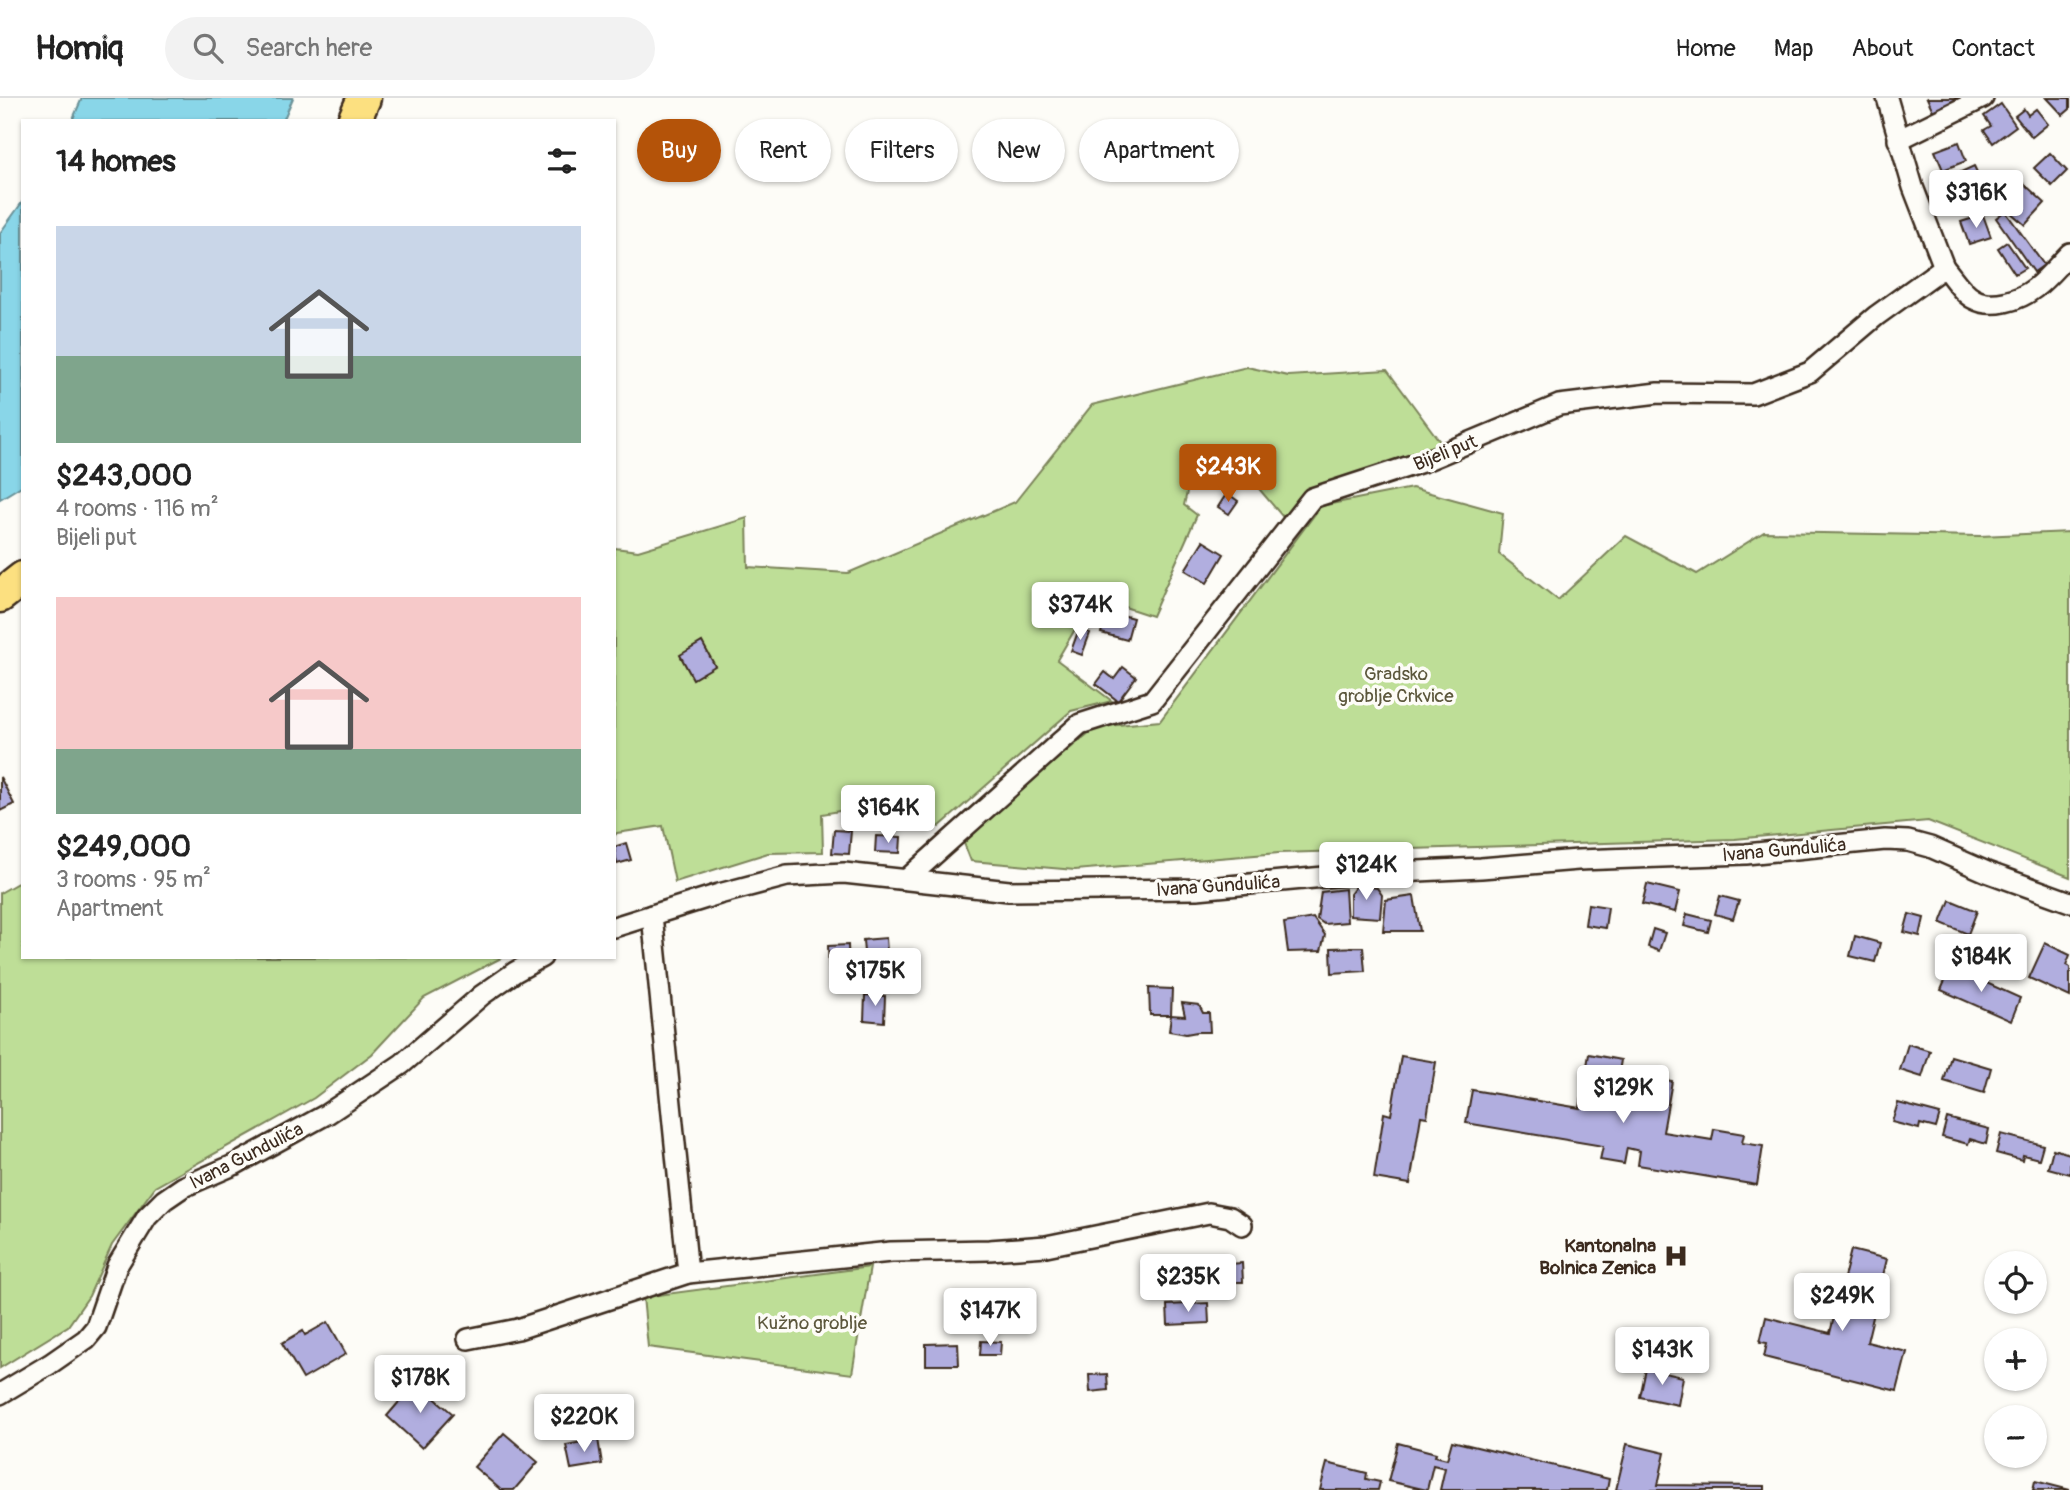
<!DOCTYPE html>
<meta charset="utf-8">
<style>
:root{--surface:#fff;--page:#f2f2f2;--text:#222;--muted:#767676;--line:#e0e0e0;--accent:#b45309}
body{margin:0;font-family:Pangolin,sans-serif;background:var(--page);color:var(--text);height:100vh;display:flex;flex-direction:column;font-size:26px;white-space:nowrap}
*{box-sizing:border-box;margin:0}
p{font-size:23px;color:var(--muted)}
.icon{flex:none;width:38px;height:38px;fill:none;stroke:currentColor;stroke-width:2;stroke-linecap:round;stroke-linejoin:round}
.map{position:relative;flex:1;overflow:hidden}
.sheet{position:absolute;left:21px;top:21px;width:595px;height:840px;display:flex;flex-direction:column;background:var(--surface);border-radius:0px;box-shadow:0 2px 5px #0004}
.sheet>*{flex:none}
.banner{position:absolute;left:637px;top:21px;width:665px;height:63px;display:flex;gap:14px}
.fabs{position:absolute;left:1984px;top:1153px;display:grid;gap:14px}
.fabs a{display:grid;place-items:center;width:63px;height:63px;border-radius:50%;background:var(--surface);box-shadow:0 2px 5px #0004;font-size:35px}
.price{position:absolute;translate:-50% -60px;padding:0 16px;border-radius:7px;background:#fff;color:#222;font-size:23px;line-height:46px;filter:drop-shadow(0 2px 4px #0008)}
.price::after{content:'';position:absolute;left:50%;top:42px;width:21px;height:16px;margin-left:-10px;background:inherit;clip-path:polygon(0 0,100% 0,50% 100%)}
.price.active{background:var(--accent);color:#fff}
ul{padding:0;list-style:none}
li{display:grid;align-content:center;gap:14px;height:371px;padding:0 35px}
li span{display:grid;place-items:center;height:217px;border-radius:0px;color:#555}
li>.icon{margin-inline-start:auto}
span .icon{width:126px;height:126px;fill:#fffc;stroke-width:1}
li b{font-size:30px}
h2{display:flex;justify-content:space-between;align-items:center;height:84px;padding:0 35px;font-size:30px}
.tag{padding:0 24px;border-radius:32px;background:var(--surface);box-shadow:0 2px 5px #0004;font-size:24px;line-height:63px}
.tag.active{background:var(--accent);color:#fff}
header{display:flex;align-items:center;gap:42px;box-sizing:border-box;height:98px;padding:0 35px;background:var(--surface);border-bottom:2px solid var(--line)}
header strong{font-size:33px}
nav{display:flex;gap:38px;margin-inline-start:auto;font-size:24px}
.search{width:490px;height:63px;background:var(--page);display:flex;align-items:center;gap:18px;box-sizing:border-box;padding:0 24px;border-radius:38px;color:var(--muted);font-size:26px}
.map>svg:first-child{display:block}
.green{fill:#bede97;stroke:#7c845a;stroke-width:2}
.water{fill:#89d6e8;stroke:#6a9197;stroke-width:2}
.building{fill:#b1aedf;stroke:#3b2a1e;stroke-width:2}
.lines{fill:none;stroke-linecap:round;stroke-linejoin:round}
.minor-casing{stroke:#3b2a1e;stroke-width:24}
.trunk-casing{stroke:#3b2a1e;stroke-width:37}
.minor{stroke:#fdfcf7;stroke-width:19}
.trunk{stroke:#fce080;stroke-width:32}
.labels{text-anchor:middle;stroke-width:7;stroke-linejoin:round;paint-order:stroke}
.street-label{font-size:19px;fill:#3b2a1e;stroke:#fdfcf7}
.park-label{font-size:19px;fill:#5c573c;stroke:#fdfcf7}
.poi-label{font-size:19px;font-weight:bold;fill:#3b2a1e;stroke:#fdfcf7;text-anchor:end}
</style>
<header>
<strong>Homiq</strong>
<div class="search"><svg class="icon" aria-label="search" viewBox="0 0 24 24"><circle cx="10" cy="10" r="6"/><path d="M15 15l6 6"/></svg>Search here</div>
<nav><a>Home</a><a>Map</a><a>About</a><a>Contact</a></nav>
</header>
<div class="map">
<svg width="2070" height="1392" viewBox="0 0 2070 1392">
<rect width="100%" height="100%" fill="#fdfcf7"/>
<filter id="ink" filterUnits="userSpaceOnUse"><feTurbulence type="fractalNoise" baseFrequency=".0143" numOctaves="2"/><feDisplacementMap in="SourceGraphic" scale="14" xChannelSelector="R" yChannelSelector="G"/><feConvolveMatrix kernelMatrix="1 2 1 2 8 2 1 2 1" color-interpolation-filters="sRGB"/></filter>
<g filter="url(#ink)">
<!-- green -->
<g class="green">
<path d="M1247 269 1288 278 1387 272 1441 345 1282 418 1239 367 1197 350 1184 407 1197 417 1152 518 1094 499 1057 562 1112 603 1071 613 939 729 916 712 876 720 874 707 822 716 823 754 768 755 675 784 663 728 617 735 614 738V450L638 453 747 420 748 469 848 475 1015 404 1092 307Z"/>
<path d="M1412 390 1503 415 1499 456 1558 502 1626 438 1697 476 1764 434 1980 438 2070 434V779L1928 723 1735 741 1279 755 1075 772 971 763 962 740 1096 629 1160 623 1321 408Z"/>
<path d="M23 782V859H503L424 900 372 956 314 1000 155 1089 112 1147 89 1198 68 1228 0 1270V795Z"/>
<path d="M870 1169 852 1276 648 1249 643 1199Z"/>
</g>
<!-- water -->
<g class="water">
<path d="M82 0H293L283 23H72Z"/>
<path d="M23 103V387L0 401V135Z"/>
</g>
<!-- building -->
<g class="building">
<path d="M1927 0H1958L1960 5 1934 15Z"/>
<path d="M2047 0H2070V11L2063 17Z"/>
<path d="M2001 6 2016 28 1993 45 1984 32 1991 28 1984 18Z"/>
<path d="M2024 11 2028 17 2036 11 2048 26 2032 39 2015 18Z"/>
<path d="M1959 44 1966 63 1943 72 1935 53Z"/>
<path d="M2050 55 2067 73 2052 88 2034 70Z"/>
<path d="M1974 68 1982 85 1972 89 1975 96 1961 103 1950 79Z"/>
<path d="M2022 84 2045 105 2025 127 2002 107Z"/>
<path d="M2005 113 2044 167 2034 174 1996 120Z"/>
<path d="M1983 117 1991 139 1969 146 1961 124Z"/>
<path d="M2007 144 2025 170 2015 176 1998 150Z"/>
<path d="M1227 395 1238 403 1229 416 1218 409Z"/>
<path d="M1203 443 1224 456 1207 485 1185 472Z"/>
<path d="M1107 513 1133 520 1127 542 1101 535Z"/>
<path d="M1079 531 1090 535 1082 557 1071 553Z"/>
<path d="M702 544 715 568 693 581 680 557Z"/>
<path d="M1123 569 1136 579 1118 603 1096 586 1105 574 1114 581Z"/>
<path d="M0 679 14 706 0 713Z"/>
<path d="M834 732 851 733 849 756 832 755Z"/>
<path d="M876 738 901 739 900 755 875 754Z"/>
<path d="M626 745 631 762 617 766 614 749Z"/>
<path d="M1647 786 1680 794 1675 814 1642 806Z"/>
<path d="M1357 787 1377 790 1382 797 1380 820 1350 818V796Z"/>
<path d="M1345 791 1347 824 1324 826 1317 821 1321 794Z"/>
<path d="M1414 798 1420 833H1383L1386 802Z"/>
<path d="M1720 798 1739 803 1733 821 1715 816Z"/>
<path d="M1950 802 1977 813 1968 836 1941 825Z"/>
<path d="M1588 806 1608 809 1605 830 1585 827Z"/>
<path d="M1687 816 1711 822 1708 834 1684 828Z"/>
<path d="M1909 816 1924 820 1920 838 1904 834Z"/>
<path d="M1313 820 1325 837 1321 853 1288 854 1284 825Z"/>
<path d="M1653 831 1665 835 1659 853 1648 849Z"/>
<path d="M1855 838 1880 845 1875 864 1850 858Z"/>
<path d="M886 840 888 867 865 868 863 842Z"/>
<path d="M2045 845 2070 857 2066 867 2070 869V899L2029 880Z"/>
<path d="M848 847 849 871H829L828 848Z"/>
<path d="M1363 849 1365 873 1332 875 1331 850Z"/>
<path d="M1951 869 2020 900 2011 923 1941 892Z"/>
<path d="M1149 890 1172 891 1171 917H1150Z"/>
<path d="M865 897 885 898 884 924 864 922Z"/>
<path d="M1182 905 1199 907 1203 915H1209L1210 934H1197L1186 936 1169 933 1171 917 1185 918Z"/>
<path d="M1908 946 1930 953 1922 979 1900 972Z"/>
<path d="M1589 956 1621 962 1619 974 1672 983 1663 1034 1712 1042 1714 1031 1744 1036 1742 1045 1763 1048 1757 1087 1638 1067 1640 1053 1627 1050 1624 1066 1600 1062 1603 1048 1466 1025 1472 992 1580 1010Z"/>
<path d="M1401 958 1436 964 1427 1019 1421 1018 1410 1086 1374 1080 1384 1015 1391 1017Z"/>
<path d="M1951 958 1991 970 1984 995 1944 983Z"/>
<path d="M1898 1005 1940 1016 1936 1030 1920 1026 1919 1031 1892 1024Z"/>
<path d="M1947 1020 1989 1031 1986 1046 1970 1041 1968 1046 1942 1039Z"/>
<path d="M2001 1036 2043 1047 2039 1061 2023 1057 2022 1062 1996 1055Z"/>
<path d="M2053 1051 2070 1056V1076L2048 1070Z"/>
<path d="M1851 1152 1887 1161 1867 1244 1907 1254 1897 1293 1764 1259 1767 1245 1760 1244 1766 1219 1830 1235Z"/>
<path d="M1242 1165 1243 1184H1230L1229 1166Z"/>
<path d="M1208 1205 1209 1225 1168 1227 1167 1207Z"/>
<path d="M328 1224 346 1256 303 1281 282 1245 303 1233 305 1237Z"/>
<path d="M981 1243 1001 1244 1000 1257H980Z"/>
<path d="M958 1245 959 1267H926V1246Z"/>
<path d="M1646 1271 1683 1279 1678 1307 1640 1299Z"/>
<path d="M1107 1276 1108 1292 1090 1294 1089 1277Z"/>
<path d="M416 1284 453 1316 422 1350 387 1318Z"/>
<path d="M504 1335 538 1364 514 1392H501L474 1369Z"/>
<path d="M598 1341 602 1366 571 1371 566 1347Z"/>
<path d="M1452 1343 1609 1381 1607 1392H1440L1445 1370 1433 1367 1427 1392 1388 1383 1398 1345 1436 1355 1435 1358 1447 1361Z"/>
<path d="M1627 1346 1665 1355 1658 1387 1765 1388V1392H1616Z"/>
<path d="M1327 1365 1367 1375 1366 1381 1380 1384 1378 1392H1320Z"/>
<path d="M2035 1383 2070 1392H2033Z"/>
</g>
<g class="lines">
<!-- minor casing -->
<g class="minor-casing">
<g id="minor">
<path d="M1887 0 1913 89 1944 169"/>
<path d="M1898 42 1983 0"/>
<path d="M907 781 1080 626 1152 603 1312 400 1425 363 1559 307 1658 295 1753 296 1810 274 1876 218 1944 169C1953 179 1962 195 1974 201 1992 211 2020 202 2035 190 2048 180 2059 166 2070 155"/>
<path d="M652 817 688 1175"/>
<path d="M614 829 719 796 787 778 844 775 1009 793 1197 791 1356 776 1481 770 1578 762 1746 756 1885 742 1908 743 1930 749 1987 774 2070 804"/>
<path d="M468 1241 518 1231 688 1175 891 1154 989 1152 1046 1148 1209 1115 1230 1119 1242 1127"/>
<path d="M0 1296 50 1266 86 1241 96 1229 117 1168 147 1119 164 1102 183 1089 236 1066 327 1016 402 966 482 897 515 874 542 859"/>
</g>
</g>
<!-- trunk casing -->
<g class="trunk-casing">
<g id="trunk">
<path d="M354 23 364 0"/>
<path d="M0 498 23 480"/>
</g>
</g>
<!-- minor -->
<use href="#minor" class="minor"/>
<!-- trunk -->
<use href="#trunk" class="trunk"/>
</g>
</g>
<!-- icons -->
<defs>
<g id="hospital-bare" transform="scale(1.89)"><path d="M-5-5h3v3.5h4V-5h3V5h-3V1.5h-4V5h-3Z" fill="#3b2a1e" stroke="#fdfcf7" stroke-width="2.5" paint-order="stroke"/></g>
</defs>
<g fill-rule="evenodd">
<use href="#hospital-bare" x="1676" y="1158"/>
</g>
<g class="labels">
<!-- street labels -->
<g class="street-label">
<text transform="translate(1445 354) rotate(-22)" y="7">Bijeli put</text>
<text transform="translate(1784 751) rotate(-5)" y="7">Ivana Gundulića</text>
<text transform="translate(1218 787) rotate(-4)" y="7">Ivana Gundulića</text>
<text transform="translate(246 1057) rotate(-27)" y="7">Ivana Gundulića</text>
</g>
<!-- park labels -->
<g class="park-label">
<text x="1396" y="582">Gradsko<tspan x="1396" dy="22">groblje Crkvice</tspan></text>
<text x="812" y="1231">Kužno groblje</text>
</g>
<!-- poi labels -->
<g class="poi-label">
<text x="1656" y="1154">Kantonalna<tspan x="1656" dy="22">Bolnica Zenica</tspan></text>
</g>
</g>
</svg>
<div class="fabs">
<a><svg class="icon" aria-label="locate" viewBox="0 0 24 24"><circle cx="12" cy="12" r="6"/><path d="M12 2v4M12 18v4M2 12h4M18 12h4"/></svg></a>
<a>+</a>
<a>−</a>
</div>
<b class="price" style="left:1976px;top:132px">$316K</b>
<b class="price active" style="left:1228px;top:406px">$243K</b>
<b class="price" style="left:1080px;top:544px">$374K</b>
<b class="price" style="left:888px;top:747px">$164K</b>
<b class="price" style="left:1366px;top:804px">$124K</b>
<b class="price" style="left:1981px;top:896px">$184K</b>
<b class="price" style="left:875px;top:910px">$175K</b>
<b class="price" style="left:1623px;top:1027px">$129K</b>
<b class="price" style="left:1188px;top:1216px">$235K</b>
<b class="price" style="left:1842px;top:1235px">$249K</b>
<b class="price" style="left:990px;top:1250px">$147K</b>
<b class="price" style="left:1662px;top:1289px">$143K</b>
<b class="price" style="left:420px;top:1317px">$178K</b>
<b class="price" style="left:584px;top:1356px">$220K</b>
<div class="banner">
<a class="tag active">Buy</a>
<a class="tag">Rent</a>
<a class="tag">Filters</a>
<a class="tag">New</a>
<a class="tag">Apartment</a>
</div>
<section class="sheet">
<h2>14 homes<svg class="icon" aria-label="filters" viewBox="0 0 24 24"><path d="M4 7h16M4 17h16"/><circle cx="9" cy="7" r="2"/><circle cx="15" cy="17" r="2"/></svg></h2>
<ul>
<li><span style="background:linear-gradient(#c9d6e8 60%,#7fa58c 0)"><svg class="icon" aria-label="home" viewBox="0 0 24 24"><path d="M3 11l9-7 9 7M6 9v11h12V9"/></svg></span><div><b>$243,000</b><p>4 rooms · 116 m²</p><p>Bijeli put</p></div></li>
<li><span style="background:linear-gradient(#f6c9c9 70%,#7fa58c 0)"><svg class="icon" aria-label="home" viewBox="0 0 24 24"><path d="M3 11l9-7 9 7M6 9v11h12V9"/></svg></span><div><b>$249,000</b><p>3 rooms · 95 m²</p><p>Apartment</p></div></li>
</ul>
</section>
</div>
